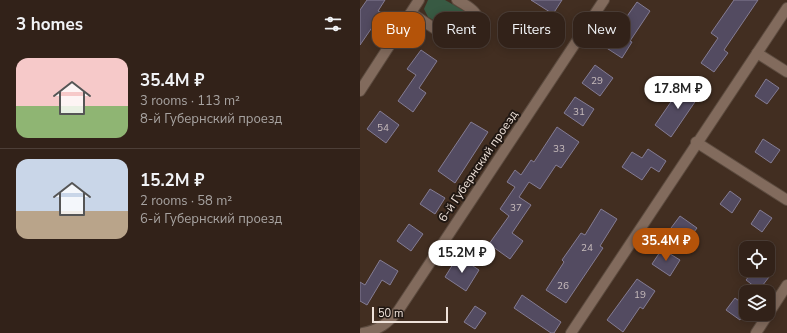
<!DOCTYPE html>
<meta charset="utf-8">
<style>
:root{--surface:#322219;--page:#3a2a22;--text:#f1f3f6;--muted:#a8a4a2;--line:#4d3f38;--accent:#b45309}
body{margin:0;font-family:"Nunito Sans",sans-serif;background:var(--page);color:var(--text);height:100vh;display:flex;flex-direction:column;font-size:15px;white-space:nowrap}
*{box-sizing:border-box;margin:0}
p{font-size:13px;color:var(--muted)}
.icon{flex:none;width:22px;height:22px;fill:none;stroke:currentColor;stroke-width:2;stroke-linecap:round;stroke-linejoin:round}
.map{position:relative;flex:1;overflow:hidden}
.side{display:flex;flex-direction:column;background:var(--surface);width:360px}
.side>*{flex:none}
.hud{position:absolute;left:12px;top:12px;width:355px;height:36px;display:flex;gap:8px}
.controls{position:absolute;left:379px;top:241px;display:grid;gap:8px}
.controls a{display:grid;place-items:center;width:36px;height:36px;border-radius:8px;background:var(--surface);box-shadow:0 2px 10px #0003,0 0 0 1px var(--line);font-size:20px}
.scale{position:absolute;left:12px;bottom:10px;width:76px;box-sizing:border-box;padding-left:4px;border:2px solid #efe2da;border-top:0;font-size:11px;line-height:14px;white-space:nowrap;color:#efe2da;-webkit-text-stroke:3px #211813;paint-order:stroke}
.price{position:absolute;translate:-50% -34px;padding:0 9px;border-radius:14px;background:#fff;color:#222;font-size:13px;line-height:26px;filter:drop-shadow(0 1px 2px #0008)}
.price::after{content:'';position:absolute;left:50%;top:24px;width:12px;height:9px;margin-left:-6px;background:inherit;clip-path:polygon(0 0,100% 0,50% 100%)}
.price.current{background:var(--accent);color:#fff}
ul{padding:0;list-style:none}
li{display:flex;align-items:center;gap:12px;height:100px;padding:0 16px}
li+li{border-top:1px solid var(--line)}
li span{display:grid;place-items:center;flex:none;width:112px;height:80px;border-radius:12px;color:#555}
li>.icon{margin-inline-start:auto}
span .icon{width:48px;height:48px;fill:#fffc;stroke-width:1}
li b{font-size:17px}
h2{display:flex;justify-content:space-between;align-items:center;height:48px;padding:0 16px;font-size:17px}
.chip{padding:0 14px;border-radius:12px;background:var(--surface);box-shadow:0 2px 10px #0003,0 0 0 1px var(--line);font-size:14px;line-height:36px}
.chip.current{background:var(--accent);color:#fff}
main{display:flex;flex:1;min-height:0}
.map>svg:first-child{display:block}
.green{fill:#385a43}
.building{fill:#534b61;stroke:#847c93}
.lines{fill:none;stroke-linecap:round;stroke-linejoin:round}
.street-casing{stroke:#5c4b3f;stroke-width:12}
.street{stroke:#826b5d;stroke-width:10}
.labels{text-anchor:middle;stroke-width:4;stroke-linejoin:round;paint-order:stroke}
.number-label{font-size:10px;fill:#c8bcbc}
.street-label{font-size:12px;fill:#efe2da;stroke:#211813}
</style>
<main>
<section class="side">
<h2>3 homes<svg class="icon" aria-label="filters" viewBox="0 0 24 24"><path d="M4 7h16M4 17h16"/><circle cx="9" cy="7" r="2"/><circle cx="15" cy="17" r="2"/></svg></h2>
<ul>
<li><span style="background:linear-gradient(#f6c9c9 60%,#8fb573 0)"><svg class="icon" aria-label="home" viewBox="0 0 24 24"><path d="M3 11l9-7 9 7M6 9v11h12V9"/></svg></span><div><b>35.4M ₽</b><p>3 rooms · 113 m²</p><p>8-й Губернский проезд</p></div></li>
<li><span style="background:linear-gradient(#c9d6e8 65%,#b9a48a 0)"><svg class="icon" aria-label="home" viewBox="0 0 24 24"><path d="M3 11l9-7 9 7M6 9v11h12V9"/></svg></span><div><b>15.2M ₽</b><p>2 rooms · 58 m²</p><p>6-й Губернский проезд</p></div></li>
</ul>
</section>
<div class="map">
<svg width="427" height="333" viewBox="0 0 427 333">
<rect width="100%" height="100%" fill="#422e21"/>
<!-- green -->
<path class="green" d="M68 0H85L108 13 114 22 111 32 107 34H98L68 17 64 9Z"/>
<!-- building -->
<g class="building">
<path d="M7 0H25L18 11 22 13 0 45V10Z"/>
<path d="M171 0H202L193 14Z"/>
<path d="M374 0H398L364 50 368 53 354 72 341 63 358 38 351 33Z"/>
<path d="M277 2 290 11 270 41 272 42 262 58 245 47 251 38 256 41 267 24 263 22Z"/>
<path d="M61 50 77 61 59 88 66 93 53 112 38 101 56 75 47 69Z"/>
<path d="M235 65 253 78 240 96 222 83Z"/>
<path d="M406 79 419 88 407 104 395 96Z"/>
<path d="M324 83 341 93 311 137 295 125Z"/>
<path d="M215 97 234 109 223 126 204 113Z"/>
<path d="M20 111 39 125 26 143 7 129Z"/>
<path d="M111 122 128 132 95 183 78 171Z"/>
<path d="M197 127 219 142 201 168 196 165 180 189 169 182 159 197 171 205 152 233 163 241 150 259 129 244 149 216 140 209 155 187 147 182 155 170 161 175 171 160 174 162Z"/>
<path d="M403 139 420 150 411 163 395 152Z"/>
<path d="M288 149 306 161 299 172 291 167 282 180 262 167 272 152 282 158Z"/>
<path d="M70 189 85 198 75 214 60 204Z"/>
<path d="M370 191 381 199 372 213 360 204Z"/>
<path d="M241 209 257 219 240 246 243 248 206 303 186 290 204 262 202 260 221 233 225 235Z"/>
<path d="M400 210 412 218 402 232 391 224Z"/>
<path d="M320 216 337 228 325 244 308 232Z"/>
<path d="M49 224 63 234 51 251 37 241Z"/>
<path d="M302 249 320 260 310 276 292 264Z"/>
<path d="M98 256 119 270 106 291 85 277Z"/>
<path d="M20 260 38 271 30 285 22 280 7 305 0 301V282L5 285Z"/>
<path d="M394 270H399L409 277 399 290 386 280Z"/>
<path d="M277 279 295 291 283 309 280 307 263 332 247 320Z"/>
<path d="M162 295 201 322 194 333H191L154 308Z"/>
<path d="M375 298 386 306V311L380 320 366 310Z"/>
<path d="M115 306 126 313 115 329 104 322Z"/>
</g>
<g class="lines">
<!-- street casing -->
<g class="street-casing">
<g id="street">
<path d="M51 13 92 40C108 47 128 34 117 16 114 9 104 4 97 0"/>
<path d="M397 53 427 72"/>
<path d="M0 91 59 0"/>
<path d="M336 142 427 200"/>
<path d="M3 333C19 330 28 323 38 311L244 0"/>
<path d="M211 333 427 8"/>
<path d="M396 333 427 285"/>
</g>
</g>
<!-- street -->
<use href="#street" class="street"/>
</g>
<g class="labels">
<!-- number labels -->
<g class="number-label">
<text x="237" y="84">29</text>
<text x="219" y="115">31</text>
<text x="23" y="131">54</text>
<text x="199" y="152">33</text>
<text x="156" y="211">37</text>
<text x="227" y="251">24</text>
<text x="203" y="289">26</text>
<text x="280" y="298">19</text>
</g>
<!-- street labels -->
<g class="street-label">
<text transform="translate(118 166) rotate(-56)" y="4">6-й Губернский проезд</text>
</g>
</g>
</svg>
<div class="controls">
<a><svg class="icon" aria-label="locate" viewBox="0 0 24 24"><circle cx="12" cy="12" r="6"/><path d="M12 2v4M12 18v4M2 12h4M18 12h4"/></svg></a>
<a><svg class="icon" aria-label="layers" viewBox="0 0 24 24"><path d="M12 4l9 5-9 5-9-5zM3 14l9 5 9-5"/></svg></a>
</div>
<div class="scale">50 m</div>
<b class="price" style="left:318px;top:110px">17.8M ₽</b>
<b class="price current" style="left:306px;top:262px">35.4M ₽</b>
<b class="price" style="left:102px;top:274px">15.2M ₽</b>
<div class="hud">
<a class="chip current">Buy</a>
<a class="chip">Rent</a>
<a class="chip">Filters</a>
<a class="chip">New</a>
</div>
</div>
</main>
